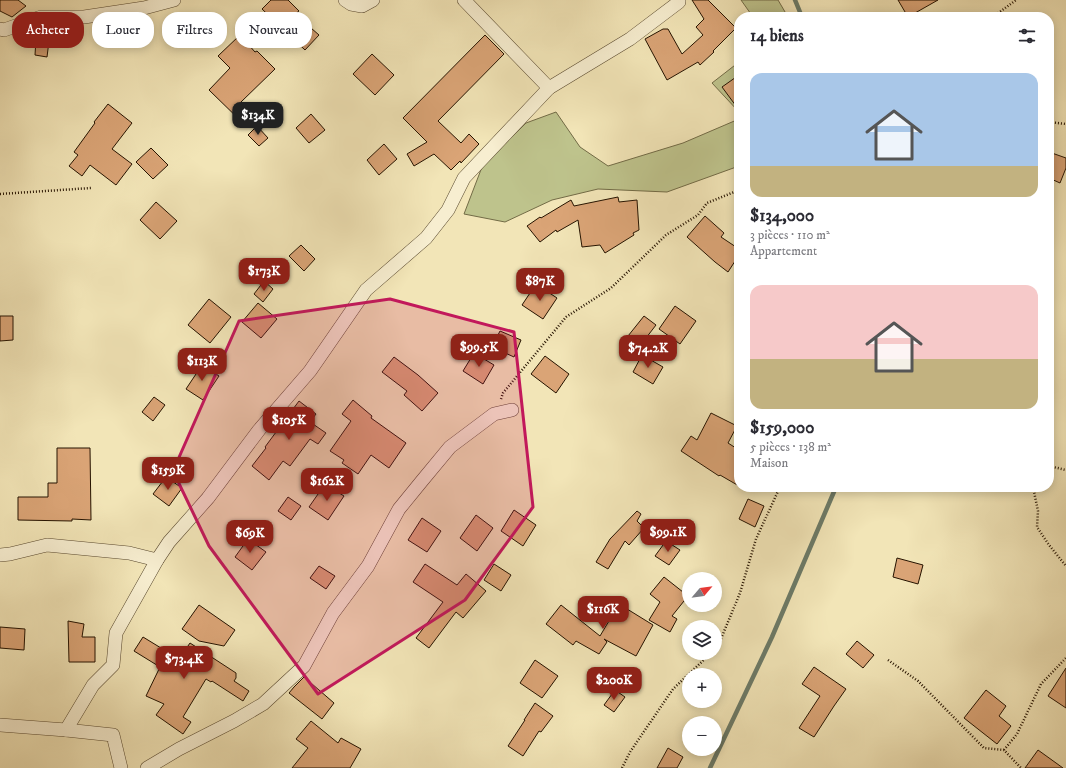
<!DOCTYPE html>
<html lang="fr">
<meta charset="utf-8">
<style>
:root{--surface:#fff;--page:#f7f7f7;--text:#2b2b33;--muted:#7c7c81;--accent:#8f2418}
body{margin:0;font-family:"IM FELL DW Pica",serif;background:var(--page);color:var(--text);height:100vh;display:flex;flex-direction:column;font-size:15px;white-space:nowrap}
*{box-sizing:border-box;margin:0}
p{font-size:13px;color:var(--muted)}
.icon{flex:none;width:22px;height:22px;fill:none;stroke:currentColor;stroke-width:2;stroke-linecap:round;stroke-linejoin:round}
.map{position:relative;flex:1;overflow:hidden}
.sheet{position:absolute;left:734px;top:12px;width:320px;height:480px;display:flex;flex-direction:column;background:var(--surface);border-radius:16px;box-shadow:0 2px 10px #0003}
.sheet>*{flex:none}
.hud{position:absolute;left:12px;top:12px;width:380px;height:36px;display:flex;gap:8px}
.needle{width:26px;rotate:61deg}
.buttons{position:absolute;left:682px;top:572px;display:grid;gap:8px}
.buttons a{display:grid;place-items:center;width:40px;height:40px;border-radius:50%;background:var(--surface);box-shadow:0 2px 10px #0003;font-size:20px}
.price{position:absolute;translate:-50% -34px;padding:0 9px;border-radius:8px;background:var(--accent);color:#fff;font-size:13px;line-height:26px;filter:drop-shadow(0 1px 2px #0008)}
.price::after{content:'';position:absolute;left:50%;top:24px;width:12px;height:9px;margin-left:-6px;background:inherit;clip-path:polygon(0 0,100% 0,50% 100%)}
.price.current{background:#222;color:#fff}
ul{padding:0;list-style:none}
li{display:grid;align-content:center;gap:8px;height:212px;padding:0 16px}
li span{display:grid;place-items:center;height:124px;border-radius:12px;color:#555}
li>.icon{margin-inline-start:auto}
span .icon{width:72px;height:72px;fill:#fffc;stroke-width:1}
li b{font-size:17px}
h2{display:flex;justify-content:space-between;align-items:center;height:48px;padding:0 16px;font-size:17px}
.chip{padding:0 14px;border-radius:16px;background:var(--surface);box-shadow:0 2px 10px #0003;font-size:14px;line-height:36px}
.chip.current{background:var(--accent);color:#fff}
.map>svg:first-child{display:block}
.green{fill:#bec38c;stroke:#726b46}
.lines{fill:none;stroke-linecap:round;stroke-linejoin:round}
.stream{stroke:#6c7a67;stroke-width:4.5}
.building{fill:#daa476;stroke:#251300}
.minor-casing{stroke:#58482e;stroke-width:14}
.path{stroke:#251300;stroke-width:2.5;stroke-dasharray:1 2;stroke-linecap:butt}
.minor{stroke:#f7eed0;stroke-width:13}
.marked{fill:#c2185b;fill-opacity:0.2;stroke:#c2185b;stroke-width:3;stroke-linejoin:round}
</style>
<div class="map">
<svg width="1066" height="768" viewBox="0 0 1066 768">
<rect width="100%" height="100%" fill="#f2e5b7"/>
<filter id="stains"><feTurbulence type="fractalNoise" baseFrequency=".005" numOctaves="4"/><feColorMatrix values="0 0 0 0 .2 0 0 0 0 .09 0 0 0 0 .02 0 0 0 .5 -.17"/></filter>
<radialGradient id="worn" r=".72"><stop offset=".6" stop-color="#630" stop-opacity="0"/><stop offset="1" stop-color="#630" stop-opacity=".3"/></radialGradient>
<!-- green -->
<g class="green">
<path d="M741 0H778L788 17H753Z"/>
<path d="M739 62V112L712 83Z"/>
<path d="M556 112 580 147 608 166 683 143 739 119V166L667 192 598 189 552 200 505 222 464 214 482 167 526 123Z"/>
</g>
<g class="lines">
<!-- stream -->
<g class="stream">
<path d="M795 0 802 17"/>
<path d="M710 768 772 637 836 487"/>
</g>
</g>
<!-- building -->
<g class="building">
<path d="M0 0H18L26 6 12 17 0 11Z"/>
<path d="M271 0H288L299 11 295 14 319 35 305 50 262 9Z"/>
<path d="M692 0H708L736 28 713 51 714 52 700 65 698 62 667 80 645 39 663 29H668L682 54 703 35 696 27 704 19Z"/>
<path d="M898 0H938L908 17Z"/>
<path d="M240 35 255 52 257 51 275 69 241 102 255 116 246 126 209 90 230 68 218 56Z"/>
<path d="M485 35 504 54 438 121 461 143 469 134 479 144 461 163 460 161 451 170 434 154 414 166 407 154 427 142 403 118Z"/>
<path d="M36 39 49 41 47 57 35 55Z"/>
<path d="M372 54 394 75 375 95 353 74Z"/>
<path d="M739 75V110L722 87Z"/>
<path d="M108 104 132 123 112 149 132 164 116 185 90 165 82 176 69 166 78 155 74 152 95 123 94 122Z"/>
<path d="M311 114 325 130 309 143 296 128Z"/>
<path d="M257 126 268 138 259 146 248 135Z"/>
<path d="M384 144 397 159 379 175 367 160Z"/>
<path d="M151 148 168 165 153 179 136 162Z"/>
<path d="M1049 152 1066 158V168L1060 183 1049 178Z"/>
<path d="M618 197 619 202 637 200 639 230 633 233 634 235 605 253 600 245 582 247 578 220 557 232 556 230 540 242 527 226 540 217 541 218 571 200 574 206Z"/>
<path d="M156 202 177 221 160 239 140 220Z"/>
<path d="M705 216 724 233 721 237 739 249V255L728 272 715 262 687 237Z"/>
<path d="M301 245 315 259 304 271 289 256Z"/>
<path d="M264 281 273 289 263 302 254 294Z"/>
<path d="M536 284 557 298 543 319 522 305Z"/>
<path d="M209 299 231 317 210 343 188 325Z"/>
<path d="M258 303 277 319 261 338 242 322Z"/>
<path d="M675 306 696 321 680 344 659 329Z"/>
<path d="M0 316H13V340L0 341Z"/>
<path d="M644 316 656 325 636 351 624 341Z"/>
<path d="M500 331 521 340 514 357 492 347Z"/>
<path d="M474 353 494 365 483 384 463 371Z"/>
<path d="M642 355 663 367 653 384 633 372Z"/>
<path d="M545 356 569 374 556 393 531 374Z"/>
<path d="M394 357 418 375 438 393 422 411 404 395 407 391 382 372Z"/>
<path d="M202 365 219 376 203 400 186 389Z"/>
<path d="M154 397 165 405 153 421 142 412Z"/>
<path d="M353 400 372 416 371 418 406 443 389 468 371 455 358 474 342 463 344 460 330 451 351 421 342 414Z"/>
<path d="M299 401 316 414 310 422 326 433 318 444 310 439 290 466 283 461 269 480 252 466 266 448 265 447Z"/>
<path d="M711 413 737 426 728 443 739 450V486L720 475 719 476 681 451 691 436 697 440Z"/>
<path d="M57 448H90L91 520 72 519V521L18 520V497H48V483H57Z"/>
<path d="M166 477 182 488 169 506 153 494Z"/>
<path d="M325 484 344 496 328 520 309 507Z"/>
<path d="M288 497 301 506 291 520 278 511Z"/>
<path d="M748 499 764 506 755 527 739 519Z"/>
<path d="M514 510 536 525 523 546 501 531Z"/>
<path d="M637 511 641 514 637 521 644 528 629 545 625 541 608 569 596 562 610 539Z"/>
<path d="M476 515 493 528 477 551 460 538Z"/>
<path d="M422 518 441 531 427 552 408 540Z"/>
<path d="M248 539 266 552 252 570 235 557Z"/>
<path d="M666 541 680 550 669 565 655 556Z"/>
<path d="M897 558 923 565 918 584 893 577Z"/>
<path d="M425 564 457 585 466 574 486 591 463 618 456 612 429 648 416 638 443 602 413 582Z"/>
<path d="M494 564 511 575 501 591 484 580Z"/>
<path d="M319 566 335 576 326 589 310 578Z"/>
<path d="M664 577 688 596 672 616 677 619 670 632 649 620 660 602 650 594Z"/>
<path d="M619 604 653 625 636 656 604 639 607 642 599 654 576 641 573 645 546 624 561 605 600 636Z"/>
<path d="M199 605 235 630 224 646 199 641 182 629Z"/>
<path d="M68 621 84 624 82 637H95V662H69Z"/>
<path d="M0 627 25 629 24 650 0 648Z"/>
<path d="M143 637 179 659 190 643 236 673V678L234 681 249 691 243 701 212 681 211 682 206 679 183 717 191 722 183 734 156 715 164 704 146 696 160 667 134 651Z"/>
<path d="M857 641 874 655 863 668 846 654Z"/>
<path d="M535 660 558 676 542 698 520 683Z"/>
<path d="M814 667 846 689 834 706 814 737 799 728 820 696 802 684Z"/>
<path d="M1066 668V708L1048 696Z"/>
<path d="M304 677 334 703 322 719 289 693 294 687Z"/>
<path d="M615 690 625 697 614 712 604 705Z"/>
<path d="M986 690 1006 706 999 716 1011 726 997 744 964 718Z"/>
<path d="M535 703 553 716 541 732 539 731 523 756 508 746 525 720H524Z"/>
<path d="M311 721 338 743 341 738 361 749 350 768H292L308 748 296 739Z"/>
<path d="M668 748 683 757 677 768H657Z"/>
<path d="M1038 750 1063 768H1025Z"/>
</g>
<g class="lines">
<!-- minor casing -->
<g class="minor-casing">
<g id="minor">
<path d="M345 0 351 4 362 6 373 0"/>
<path d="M464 0 549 88"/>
<path d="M0 29 4 30 41 17H84L144 8 174 0"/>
<path d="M0 555 10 554 47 545 129 553 157 560"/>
<path d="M0 725 66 730 93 685 113 665 116 633 157 560 169 542 208 498 259 430 310 371 366 290 426 238 448 210 464 178 549 88 630 39 679 2V0"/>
<path d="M66 730 113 735 121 768"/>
<path d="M147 768 179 749 234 721 263 704 304 666 333 613 368 566 399 509 421 482 450 447 494 414 512 410"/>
</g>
</g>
<!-- path -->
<g class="path">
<path d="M993 17 1016 0"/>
<path d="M1049 122 1066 124"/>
<path d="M0 194 91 188"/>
<path d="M501 399 503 393 566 317 611 288 666 235 698 215 707 203 739 190"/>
<path d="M1049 466 1066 470"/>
<path d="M1033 487 1038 511 1037 527 1049 545 1066 566"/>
<path d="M715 649 718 646 740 593 756 539 780 487"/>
<path d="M888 660 918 681 984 748 1004 750 1021 768"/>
<path d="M1004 750 1017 734 1041 684 1066 658"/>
<path d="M622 768 630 752 673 689 711 653"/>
</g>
<!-- minor -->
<use href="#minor" class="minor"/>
</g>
<!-- marked area -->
<path class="marked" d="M390 299 514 332 533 507 465 600 318 694 209 546 173 471 239 321Z"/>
<rect width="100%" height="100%" filter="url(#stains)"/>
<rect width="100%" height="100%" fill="url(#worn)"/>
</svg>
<div class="buttons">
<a><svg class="needle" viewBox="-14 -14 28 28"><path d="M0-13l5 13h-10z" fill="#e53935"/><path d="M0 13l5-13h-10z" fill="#7c7c81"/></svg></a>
<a><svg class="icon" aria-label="layers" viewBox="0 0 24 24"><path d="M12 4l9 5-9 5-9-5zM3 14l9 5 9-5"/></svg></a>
<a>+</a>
<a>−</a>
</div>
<b class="price current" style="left:258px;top:136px">$134K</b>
<b class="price" style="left:264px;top:292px">$173K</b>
<b class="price" style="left:540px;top:302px">$87K</b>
<b class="price" style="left:479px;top:368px">$99.5K</b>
<b class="price" style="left:648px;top:369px">$74.2K</b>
<b class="price" style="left:202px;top:382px">$113K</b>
<b class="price" style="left:289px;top:441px">$105K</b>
<b class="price" style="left:168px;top:491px">$159K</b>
<b class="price" style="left:327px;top:502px">$162K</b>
<b class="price" style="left:668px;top:553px">$99.1K</b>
<b class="price" style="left:250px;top:554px">$69K</b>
<b class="price" style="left:603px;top:630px">$116K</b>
<b class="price" style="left:184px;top:680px">$73.4K</b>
<b class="price" style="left:614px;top:701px">$200K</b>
<div class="hud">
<a class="chip current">Acheter</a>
<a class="chip">Louer</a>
<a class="chip">Filtres</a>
<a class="chip">Nouveau</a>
</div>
<section class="sheet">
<h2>14 biens<svg class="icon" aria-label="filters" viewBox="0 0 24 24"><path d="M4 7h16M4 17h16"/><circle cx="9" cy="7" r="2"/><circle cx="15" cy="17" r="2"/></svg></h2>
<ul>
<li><span style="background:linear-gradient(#a9c7e8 75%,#c2b280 0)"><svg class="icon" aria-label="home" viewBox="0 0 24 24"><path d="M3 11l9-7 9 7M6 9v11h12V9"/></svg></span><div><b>$134,000</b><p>3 pièces · 110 m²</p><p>Appartement</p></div></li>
<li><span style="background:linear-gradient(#f6c9c9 60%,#c2b280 0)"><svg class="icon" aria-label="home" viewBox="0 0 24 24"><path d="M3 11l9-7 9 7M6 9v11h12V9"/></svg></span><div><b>$159,000</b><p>5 pièces · 138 m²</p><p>Maison</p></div></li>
</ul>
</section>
</div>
